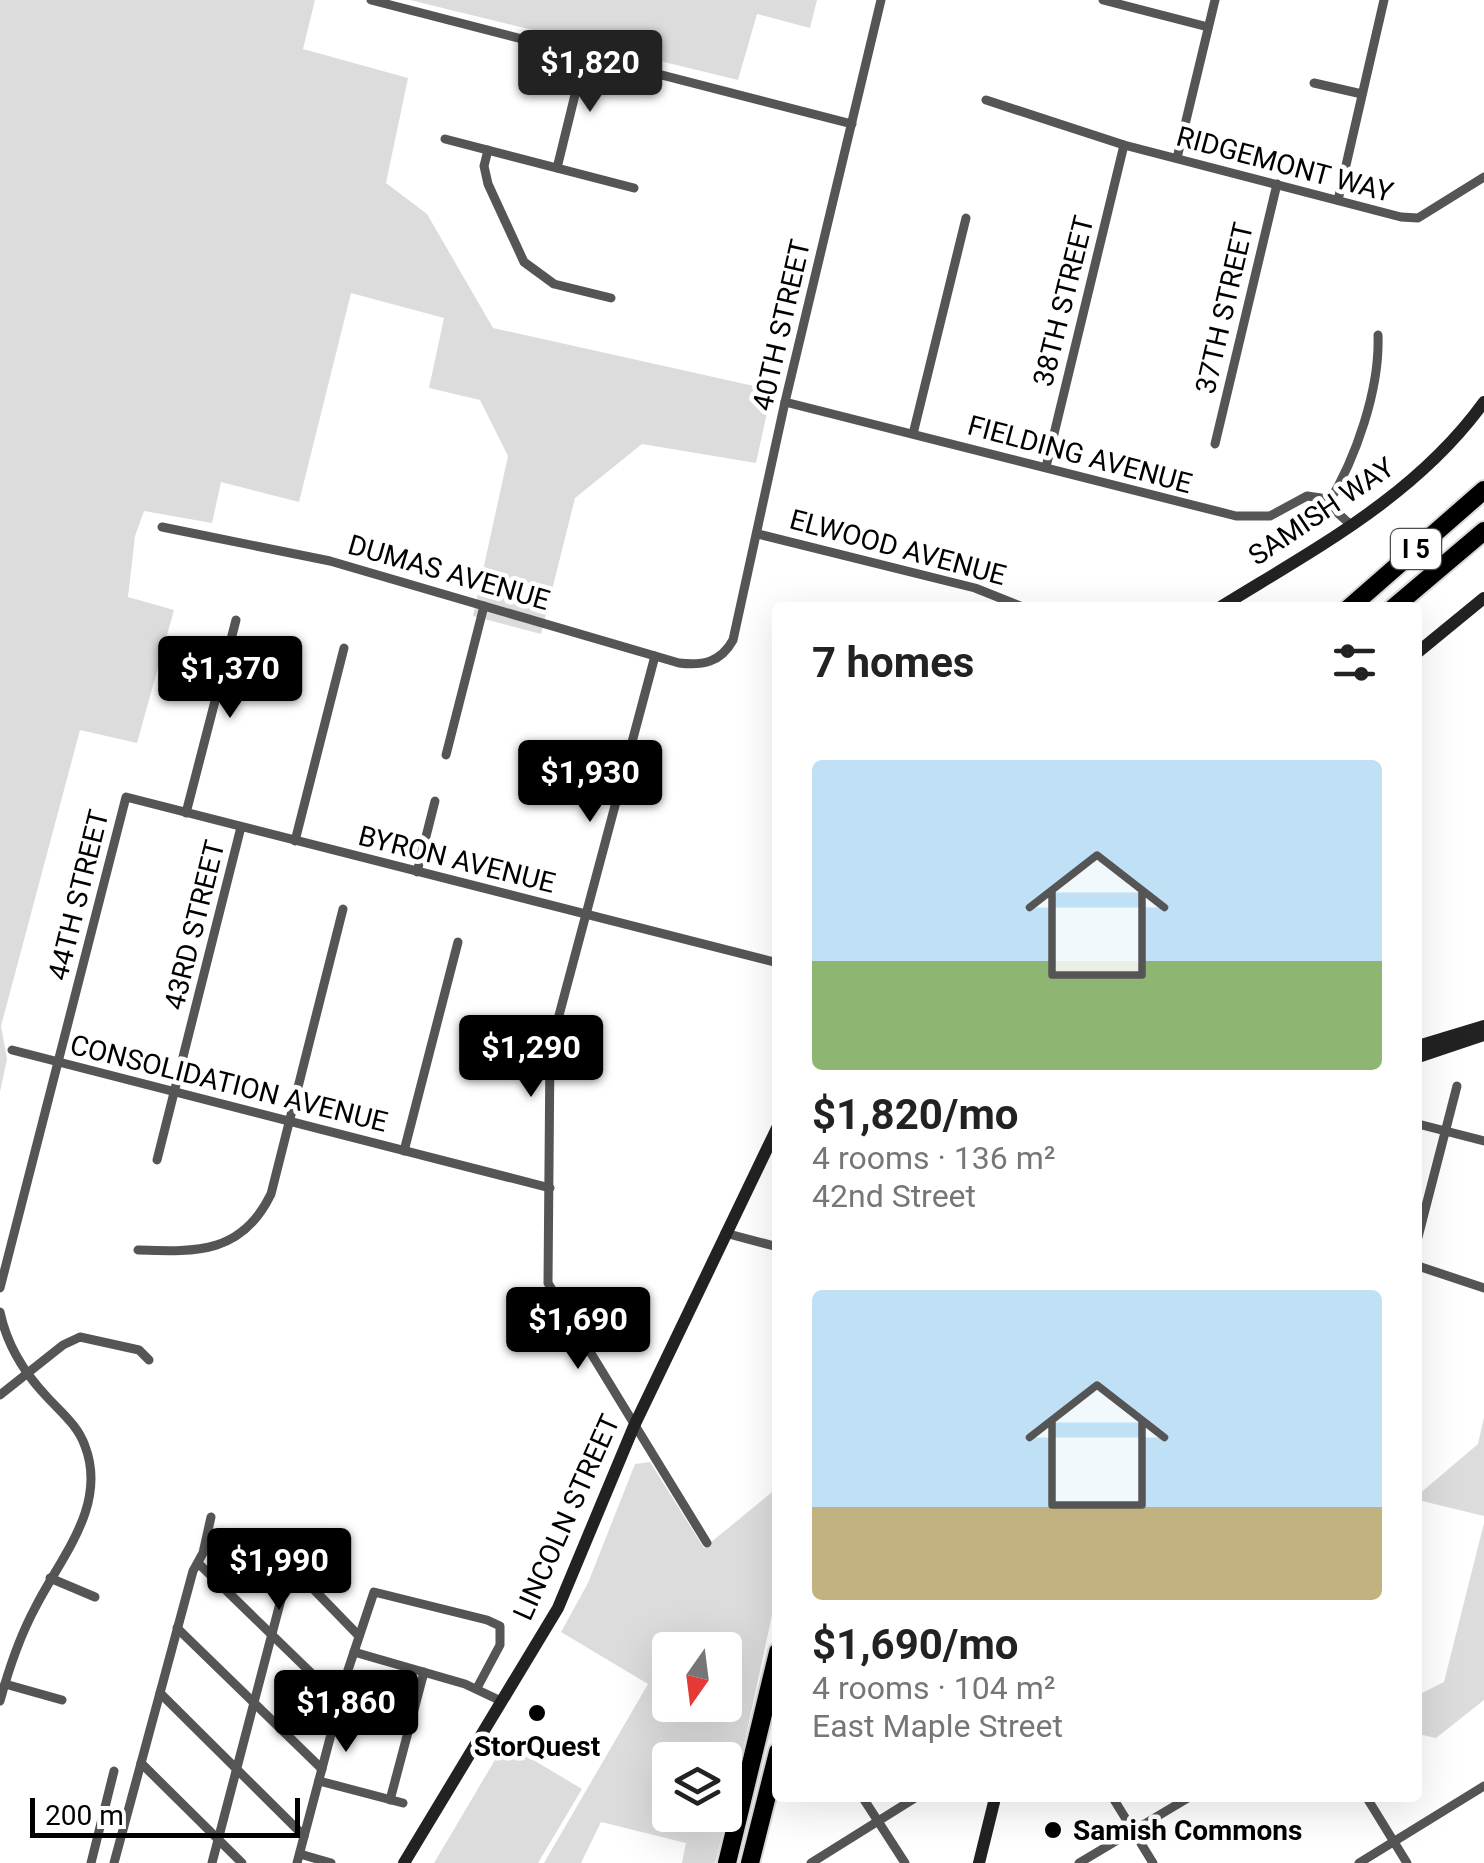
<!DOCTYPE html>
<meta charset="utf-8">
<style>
:root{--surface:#fff;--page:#f2f2f2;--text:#222;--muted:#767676;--accent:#000}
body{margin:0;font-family:Roboto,sans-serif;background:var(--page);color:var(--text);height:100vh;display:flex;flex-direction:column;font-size:38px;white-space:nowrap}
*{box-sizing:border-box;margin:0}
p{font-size:32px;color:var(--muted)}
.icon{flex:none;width:55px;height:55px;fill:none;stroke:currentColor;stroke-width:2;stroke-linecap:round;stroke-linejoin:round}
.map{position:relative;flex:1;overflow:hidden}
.panel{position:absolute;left:772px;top:602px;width:650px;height:1200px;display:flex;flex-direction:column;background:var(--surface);border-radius:10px;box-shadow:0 10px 40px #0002}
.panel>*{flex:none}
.needle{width:65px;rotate:194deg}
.tools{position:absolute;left:652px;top:1632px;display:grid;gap:20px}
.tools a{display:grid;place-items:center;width:90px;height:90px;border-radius:10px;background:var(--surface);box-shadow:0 10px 40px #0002;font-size:50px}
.scale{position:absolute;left:30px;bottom:25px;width:270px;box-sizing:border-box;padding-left:10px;border:5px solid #000;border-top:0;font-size:28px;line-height:35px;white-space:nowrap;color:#000;-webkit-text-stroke:8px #fff;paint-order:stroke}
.price{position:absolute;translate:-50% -85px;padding:0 22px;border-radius:10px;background:var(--accent);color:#fff;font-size:32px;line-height:65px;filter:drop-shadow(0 2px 5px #0008)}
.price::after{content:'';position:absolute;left:50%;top:60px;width:30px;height:22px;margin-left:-15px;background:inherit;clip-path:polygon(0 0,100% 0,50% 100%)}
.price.on{background:#222;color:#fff}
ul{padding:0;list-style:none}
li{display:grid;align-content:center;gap:20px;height:530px;padding:0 40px}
li span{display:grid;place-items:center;height:310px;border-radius:10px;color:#555}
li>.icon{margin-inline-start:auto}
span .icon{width:180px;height:180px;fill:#fffc;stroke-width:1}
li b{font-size:42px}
h2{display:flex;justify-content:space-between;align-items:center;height:120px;padding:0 40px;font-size:42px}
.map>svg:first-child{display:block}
.green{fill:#dcdcdc;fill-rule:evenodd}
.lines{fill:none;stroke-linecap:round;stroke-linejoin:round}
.highway-casing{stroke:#dbdbdb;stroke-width:22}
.street{stroke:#555;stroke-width:9}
.secondary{stroke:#222;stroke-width:12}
.highway{stroke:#000;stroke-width:18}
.poi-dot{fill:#000;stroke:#fff;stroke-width:4}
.labels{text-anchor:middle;stroke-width:9;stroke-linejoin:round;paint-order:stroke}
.shield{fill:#fff;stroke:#4c4c4c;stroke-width:2.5}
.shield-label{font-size:25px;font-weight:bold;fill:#000}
.street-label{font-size:28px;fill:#000;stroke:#fff}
.poi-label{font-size:28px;font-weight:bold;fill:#000;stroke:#fff}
</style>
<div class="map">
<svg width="1484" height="1863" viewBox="0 0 1484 1863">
<rect width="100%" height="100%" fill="#fff"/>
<!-- green -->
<g class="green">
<path d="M0 0H315L303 49 408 78 386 183 427 214 493 328 772 390 756 463 642 444 575 498 541 634 473 616 508 456 480 400 429 388 444 318 351 293 299 502 221 482 212 523 144 511 135 536 128 597 174 610 137 743 80 730 1 1026 7 1059 0 1092Z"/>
<path d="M410 0H817L810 28 757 14 738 80Z"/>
<path d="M1484 1417V1516L1418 1500V1495L1478 1444Z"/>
<path d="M650 1462 704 1548 777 1488V1592L734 1791 715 1863H682L686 1843 601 1822 581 1863H544L648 1684 561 1632 588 1583 635 1464ZM670 1650H725V1705H670ZM670 1760H725V1815H670Z"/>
<path d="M1484 1523V1700L1436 1738 1418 1734V1695L1444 1682Z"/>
<path d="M505 1743 582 1789 538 1863H434Z"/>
</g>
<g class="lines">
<!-- highway casing -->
<g class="highway-casing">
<g id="highway">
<path d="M1349 608 1484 490"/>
<path d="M1393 608 1484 531"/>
<path d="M727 1863 778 1652"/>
<path d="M750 1863 778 1752"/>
</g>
</g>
<!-- street -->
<g class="street">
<path d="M371 0 852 124"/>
<path d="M1103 0 1208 27"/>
<path d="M1314 83 1362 94"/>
<path d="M986 100 1124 145 1401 217 1418 218 1484 177"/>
<path d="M445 139 634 188"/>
<path d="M488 150 484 166 488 184 524 262 554 284 611 298"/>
<path d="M1177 158 1215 0"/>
<path d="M557 168 585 54"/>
<path d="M1338 200 1384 0"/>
<path d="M785 402 1236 516H1270L1307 496 1321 498 1351 525"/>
<path d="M913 434 966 218"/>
<path d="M1215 444 1277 184"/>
<path d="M1046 467 1124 145"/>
<path d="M1328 504C1356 458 1380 389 1378 335"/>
<path d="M162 527 330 561 679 663C703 666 721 662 733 640L785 402 881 0"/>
<path d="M758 534 975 588 1025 608"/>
<path d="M655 656 550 1049 548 1283 707 1543"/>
<path d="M446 755 484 606"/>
<path d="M186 813 236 620"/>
<path d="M295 841 344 648"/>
<path d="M417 872 435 801"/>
<path d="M12 1050 550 1188"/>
<path d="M1418 1124 1484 1141"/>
<path d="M404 1151 458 942"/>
<path d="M157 1160 241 827"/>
<path d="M725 1233 778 1247"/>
<path d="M1418 1237 1457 1086"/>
<path d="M138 1250C197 1252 242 1254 271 1194L343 909"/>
<path d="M1418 1266 1484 1288"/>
<path d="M0 1288 126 797 778 963"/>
<path d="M0 1312C7 1346 24 1373 48 1398 62 1413 78 1426 85 1446 108 1506 60 1558 35 1608 19 1638 9 1668 0 1701"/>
<path d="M0 1395 63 1345 80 1337 139 1350 149 1360"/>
<path d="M237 1551 290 1565 359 1636"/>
<path d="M198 1563 340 1701"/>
<path d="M50 1578 95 1597"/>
<path d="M177 1628 322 1769"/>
<path d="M354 1652 465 1684 501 1701"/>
<path d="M5 1684 62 1700"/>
<path d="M160 1693 304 1836"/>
<path d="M141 1763 242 1863"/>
<path d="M319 1781 403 1803"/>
<path d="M863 1798 905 1863"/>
<path d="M1113 1798 1153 1863"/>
<path d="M1367 1798 1407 1863"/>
<path d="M390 1800 424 1672"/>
<path d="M300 1854 331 1863"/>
<path d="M91 1863 114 1771"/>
<path d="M114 1863 193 1571 203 1553 211 1517"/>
<path d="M212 1863 290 1565"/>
<path d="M297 1863 348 1670 374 1592 487 1620 500 1626V1645L477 1688"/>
<path d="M811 1863 915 1798"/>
<path d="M1079 1863 1188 1798"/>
<path d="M1359 1863 1484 1786"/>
</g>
<!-- secondary -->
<g class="secondary">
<path d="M1219 608C1316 548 1416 496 1484 402"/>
<path d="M1418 652 1484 598"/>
<path d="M1418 1046 1484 1026"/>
<path d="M1418 1057 1484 1035"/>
<path d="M404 1863 558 1608 634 1426 778 1126"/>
<path d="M979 1863 995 1798"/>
</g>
<!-- highway -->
<use href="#highway" class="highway"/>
</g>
<!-- markers -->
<g class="poi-dot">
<circle cx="537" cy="1713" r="10"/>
<circle cx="1053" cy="1830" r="10"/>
</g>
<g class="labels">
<!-- shield labels -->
<rect class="shield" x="1391" y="529" width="50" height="40" rx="8"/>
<g class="shield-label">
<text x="1416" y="558">I 5</text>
</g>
<!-- street labels -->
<g class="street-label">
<text transform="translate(1285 164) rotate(15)" y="10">RIDGEMONT WAY</text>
<text transform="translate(1063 301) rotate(-76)" y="10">38TH STREET</text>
<text transform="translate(1224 308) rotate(-77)" y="10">37TH STREET</text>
<text transform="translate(781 325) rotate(-77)" y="10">40TH STREET</text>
<text transform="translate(1080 454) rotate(15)" y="10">FIELDING AVENUE</text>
<text transform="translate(1321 511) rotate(-34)" y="10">SAMISH WAY</text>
<text transform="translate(898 547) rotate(15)" y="10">ELWOOD AVENUE</text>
<text transform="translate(449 572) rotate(16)" y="10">DUMAS AVENUE</text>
<text transform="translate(457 859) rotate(14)" y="10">BYRON AVENUE</text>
<text transform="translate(78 895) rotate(-76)" y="10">44TH STREET</text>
<text transform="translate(194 925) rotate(-76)" y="10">43RD STREET</text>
<text transform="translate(229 1083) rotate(14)" y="10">CONSOLIDATION AVENUE</text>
<text transform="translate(566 1517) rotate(-66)" y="10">LINCOLN STREET</text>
</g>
<!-- poi labels -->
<g class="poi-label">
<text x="537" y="1756">StorQuest</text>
<text x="1073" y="1840" text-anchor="start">Samish Commons</text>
</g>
</g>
</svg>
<div class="tools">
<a><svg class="needle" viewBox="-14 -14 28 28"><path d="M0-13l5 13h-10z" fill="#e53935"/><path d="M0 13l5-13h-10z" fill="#767676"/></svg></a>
<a><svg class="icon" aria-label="layers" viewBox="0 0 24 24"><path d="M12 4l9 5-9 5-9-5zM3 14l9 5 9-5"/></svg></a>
</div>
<div class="scale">200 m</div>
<b class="price on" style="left:590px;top:115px">$1,820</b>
<b class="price" style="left:230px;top:721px">$1,370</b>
<b class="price" style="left:590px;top:825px">$1,930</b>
<b class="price" style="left:531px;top:1100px">$1,290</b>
<b class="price" style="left:578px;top:1372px">$1,690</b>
<b class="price" style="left:279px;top:1613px">$1,990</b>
<b class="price" style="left:346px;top:1755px">$1,860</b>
<section class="panel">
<h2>7 homes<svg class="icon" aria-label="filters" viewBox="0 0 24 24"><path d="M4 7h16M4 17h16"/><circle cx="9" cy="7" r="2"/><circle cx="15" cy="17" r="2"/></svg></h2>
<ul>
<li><span style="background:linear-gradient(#bfe0f5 65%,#8fb573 0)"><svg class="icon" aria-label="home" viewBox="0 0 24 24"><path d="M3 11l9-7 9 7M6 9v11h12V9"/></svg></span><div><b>$1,820/mo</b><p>4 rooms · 136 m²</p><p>42nd Street</p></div></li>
<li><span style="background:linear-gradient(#bfe0f5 70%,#c2b280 0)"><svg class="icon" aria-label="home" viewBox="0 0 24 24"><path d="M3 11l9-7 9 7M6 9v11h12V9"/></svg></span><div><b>$1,690/mo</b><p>4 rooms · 104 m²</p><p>East Maple Street</p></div></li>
</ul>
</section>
</div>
